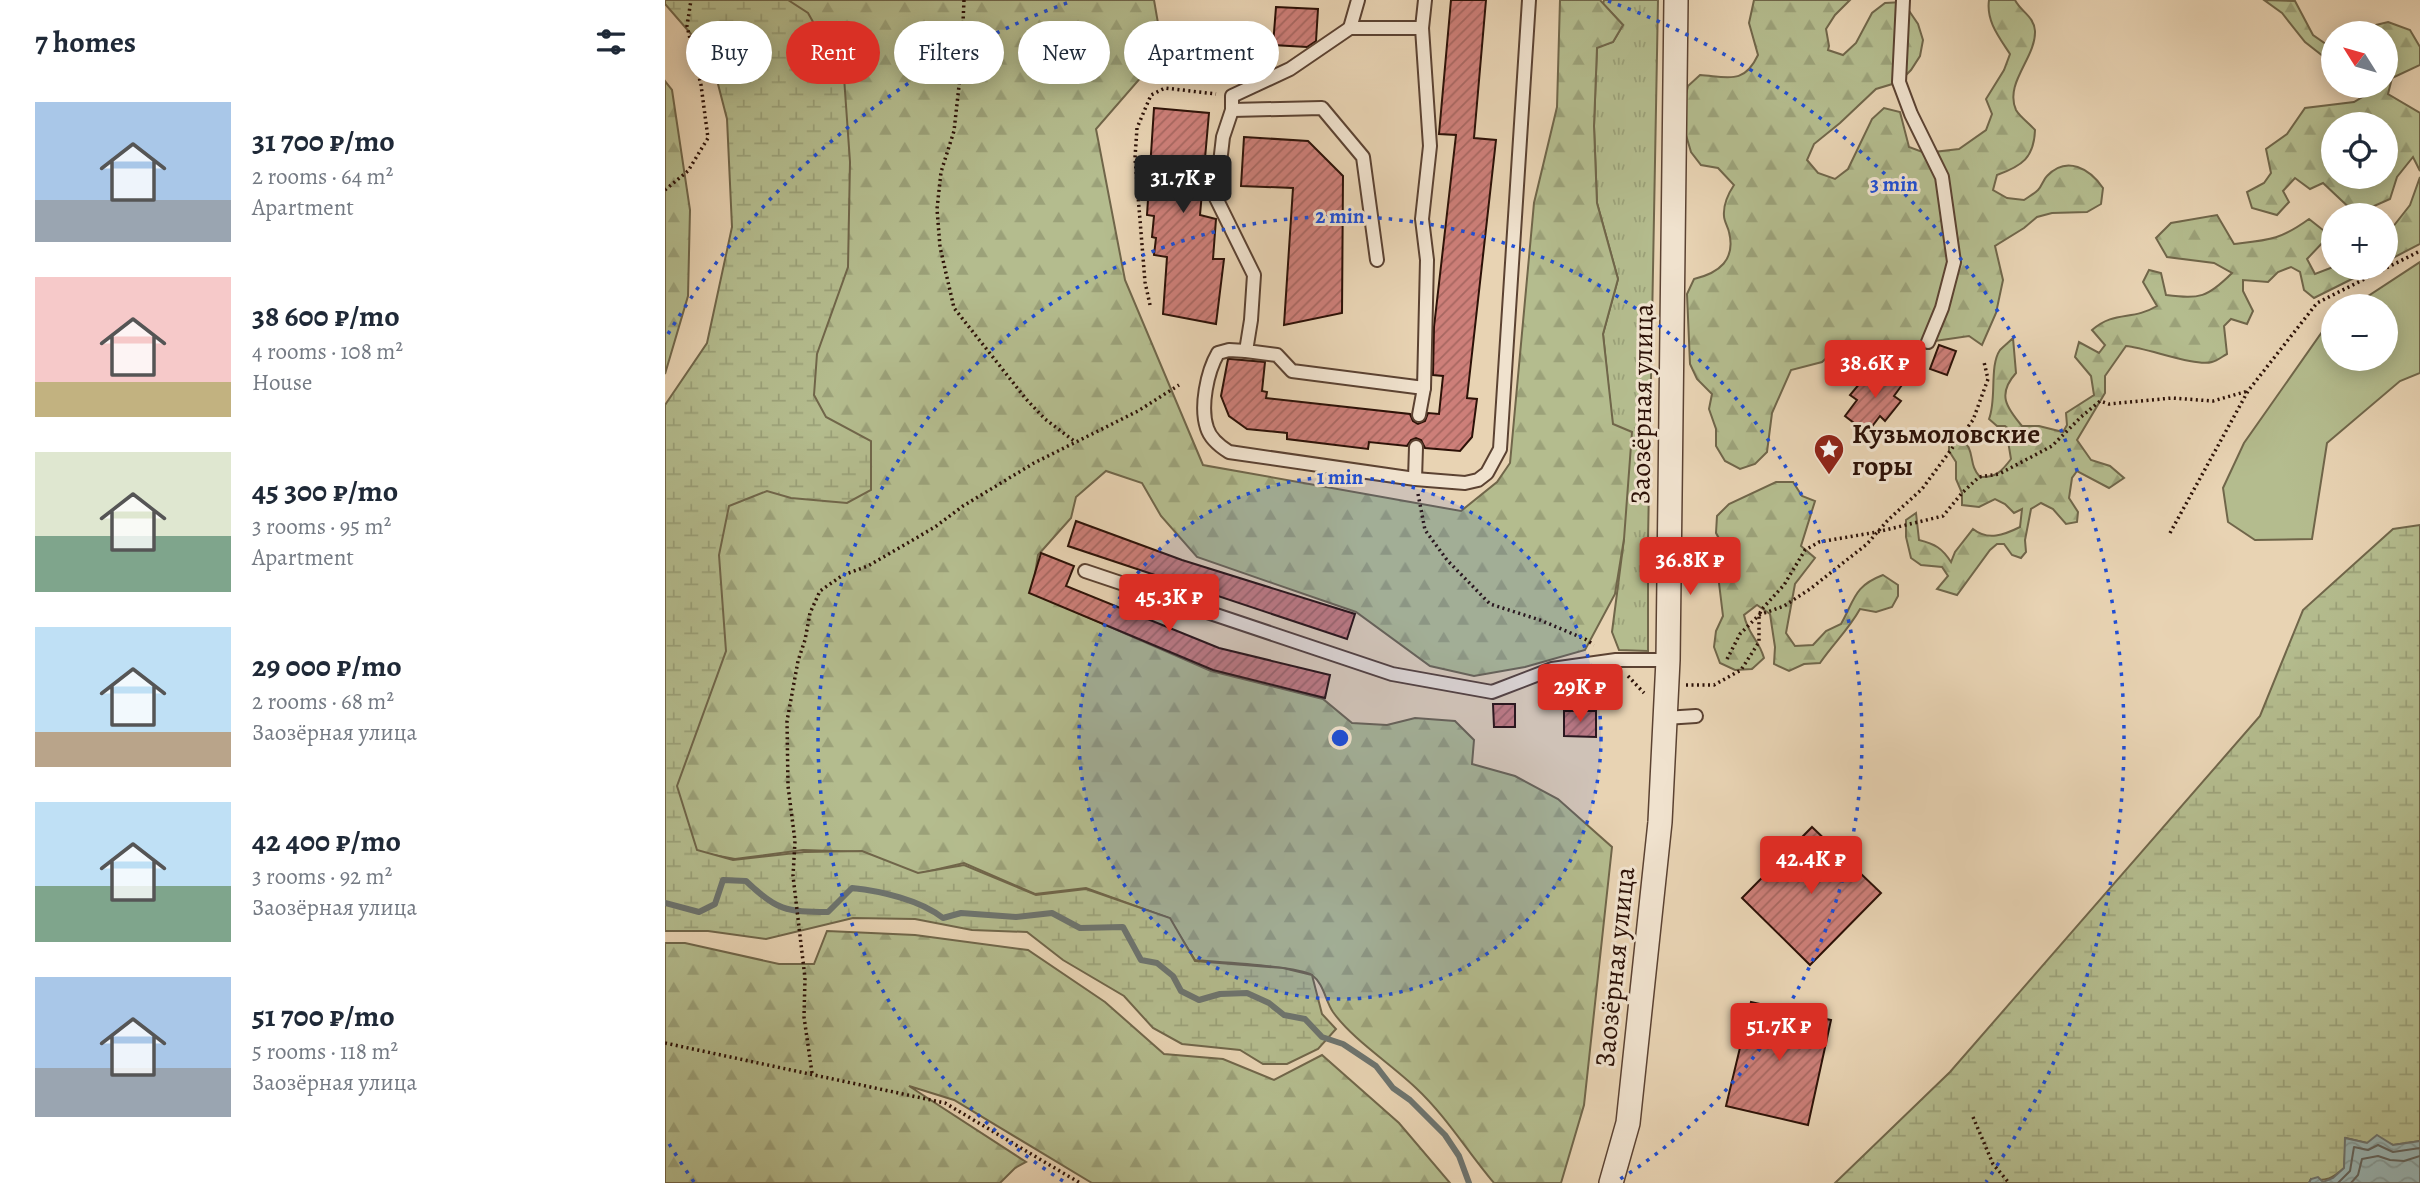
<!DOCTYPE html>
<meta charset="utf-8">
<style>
:root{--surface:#fff;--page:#f2f2f3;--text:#1f2937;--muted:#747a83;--accent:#d93025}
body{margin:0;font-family:Alegreya,serif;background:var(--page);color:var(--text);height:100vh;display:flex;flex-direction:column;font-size:26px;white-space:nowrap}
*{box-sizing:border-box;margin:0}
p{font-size:23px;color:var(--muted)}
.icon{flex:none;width:38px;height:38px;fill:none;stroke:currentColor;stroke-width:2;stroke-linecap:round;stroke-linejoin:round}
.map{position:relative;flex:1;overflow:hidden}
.drawer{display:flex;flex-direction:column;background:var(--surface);width:665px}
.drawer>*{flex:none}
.top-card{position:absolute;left:21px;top:21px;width:665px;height:63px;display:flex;gap:14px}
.needle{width:46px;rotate:307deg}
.buttons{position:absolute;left:1656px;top:21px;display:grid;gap:14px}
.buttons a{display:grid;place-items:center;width:77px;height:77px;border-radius:50%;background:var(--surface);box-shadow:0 4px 18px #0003;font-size:35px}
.price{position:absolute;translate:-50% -60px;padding:0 16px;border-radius:7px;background:var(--accent);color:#fff;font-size:23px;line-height:46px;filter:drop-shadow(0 2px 4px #0008)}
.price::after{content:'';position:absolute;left:50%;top:42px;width:21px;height:16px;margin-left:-10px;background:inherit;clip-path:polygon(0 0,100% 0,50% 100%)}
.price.selected{background:#222;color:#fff}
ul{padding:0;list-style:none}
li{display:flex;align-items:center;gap:21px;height:175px;padding:0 35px}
li span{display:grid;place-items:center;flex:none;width:196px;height:140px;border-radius:0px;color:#555}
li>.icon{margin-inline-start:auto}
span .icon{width:84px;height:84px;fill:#fffc;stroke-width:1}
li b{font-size:30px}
h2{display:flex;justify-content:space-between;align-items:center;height:84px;padding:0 35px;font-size:30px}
.tag{padding:0 24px;border-radius:32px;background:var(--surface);box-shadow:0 4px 18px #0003;font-size:24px;line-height:63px}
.tag.selected{background:var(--accent);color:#fff}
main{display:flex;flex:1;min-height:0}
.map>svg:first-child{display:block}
.grass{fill:url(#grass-tufts);stroke:#70664a;stroke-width:2}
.forest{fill:url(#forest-firs);stroke:#70664a;stroke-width:2;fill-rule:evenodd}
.wetland{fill:url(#wetland-marsh);stroke:#70664a;stroke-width:2}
.green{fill:#b4bc8e;stroke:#70664a;stroke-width:2}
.water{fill:url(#water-waves);stroke:#6d746f;stroke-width:2}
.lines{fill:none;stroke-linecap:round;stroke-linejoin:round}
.shore{stroke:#62645e;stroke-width:2}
.stream{stroke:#6d746f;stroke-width:6}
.building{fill:url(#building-hatch);stroke:#2c1107;stroke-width:2}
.lane-casing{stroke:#5b4232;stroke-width:16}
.street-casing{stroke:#5b4232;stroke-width:26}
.path{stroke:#2c1107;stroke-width:3.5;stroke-dasharray:2 3.5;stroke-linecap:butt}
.lane{stroke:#f0e2ce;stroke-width:12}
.street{stroke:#f0e2ce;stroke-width:23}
.ring{fill:none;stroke:#1d4ed8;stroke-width:3.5;stroke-dasharray:3.5 7}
.labels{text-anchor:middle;stroke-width:6;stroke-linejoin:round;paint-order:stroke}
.street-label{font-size:28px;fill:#2c1107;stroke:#f0e2ce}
.poi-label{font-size:28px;font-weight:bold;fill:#2c1107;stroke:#f0e2ce;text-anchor:start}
.centre{fill:#1d4ed8;stroke:#f0e2ce;stroke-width:3.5}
.ring-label{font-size:21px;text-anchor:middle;font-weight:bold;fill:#1d4ed8;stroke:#f0e2ce;stroke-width:6;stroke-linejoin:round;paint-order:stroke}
</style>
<main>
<section class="drawer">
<h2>7 homes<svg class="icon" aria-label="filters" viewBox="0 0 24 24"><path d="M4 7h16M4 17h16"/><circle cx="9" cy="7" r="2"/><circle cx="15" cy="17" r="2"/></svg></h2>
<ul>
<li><span style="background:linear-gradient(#a9c7e8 70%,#9aa5b1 0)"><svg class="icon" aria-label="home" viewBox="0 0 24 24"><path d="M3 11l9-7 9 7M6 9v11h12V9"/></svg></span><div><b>31 700 ₽/mo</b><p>2 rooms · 64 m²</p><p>Apartment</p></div></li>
<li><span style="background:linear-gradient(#f6c9c9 75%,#c2b280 0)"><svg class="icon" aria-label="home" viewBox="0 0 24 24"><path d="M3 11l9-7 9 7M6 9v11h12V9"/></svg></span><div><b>38 600 ₽/mo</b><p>4 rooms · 108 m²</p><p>House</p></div></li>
<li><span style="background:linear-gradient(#dfe7d0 60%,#7fa58c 0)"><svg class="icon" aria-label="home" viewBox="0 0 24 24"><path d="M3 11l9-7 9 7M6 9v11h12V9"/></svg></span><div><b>45 300 ₽/mo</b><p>3 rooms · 95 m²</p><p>Apartment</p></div></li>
<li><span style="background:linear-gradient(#bfe0f5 75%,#b9a48a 0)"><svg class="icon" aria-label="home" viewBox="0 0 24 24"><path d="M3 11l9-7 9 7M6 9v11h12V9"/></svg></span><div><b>29 000 ₽/mo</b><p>2 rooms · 68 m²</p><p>Заозёрная улица</p></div></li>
<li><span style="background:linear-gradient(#bfe0f5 60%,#7fa58c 0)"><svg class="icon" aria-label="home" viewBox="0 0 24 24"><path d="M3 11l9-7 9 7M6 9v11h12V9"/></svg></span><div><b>42 400 ₽/mo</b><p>3 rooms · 92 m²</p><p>Заозёрная улица</p></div></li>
<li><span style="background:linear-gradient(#a9c7e8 65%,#9aa5b1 0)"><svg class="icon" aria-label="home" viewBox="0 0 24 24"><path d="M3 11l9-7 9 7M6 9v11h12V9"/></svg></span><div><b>51 700 ₽/mo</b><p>5 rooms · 118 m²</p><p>Заозёрная улица</p></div></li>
</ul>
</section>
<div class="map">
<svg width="1755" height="1183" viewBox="0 0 1755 1183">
<defs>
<pattern id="grass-tufts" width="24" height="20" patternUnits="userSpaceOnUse" patternTransform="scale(1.75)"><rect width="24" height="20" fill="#b4bc8e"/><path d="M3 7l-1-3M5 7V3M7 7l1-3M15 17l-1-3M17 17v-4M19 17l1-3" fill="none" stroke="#9ba179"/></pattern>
<pattern id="forest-firs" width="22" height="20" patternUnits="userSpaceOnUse" patternTransform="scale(1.75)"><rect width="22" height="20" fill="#b4bc8e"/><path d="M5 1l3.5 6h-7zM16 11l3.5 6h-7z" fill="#9ba179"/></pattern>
<pattern id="wetland-marsh" width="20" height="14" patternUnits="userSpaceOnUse" patternTransform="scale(1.75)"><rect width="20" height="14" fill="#b4bc8e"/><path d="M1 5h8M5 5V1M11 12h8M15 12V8" fill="none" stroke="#9ba179"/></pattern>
<pattern id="water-waves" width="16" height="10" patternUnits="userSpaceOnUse" patternTransform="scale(1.75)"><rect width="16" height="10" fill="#99b6b5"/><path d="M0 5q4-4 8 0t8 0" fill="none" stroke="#849b9a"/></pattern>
<pattern id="building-hatch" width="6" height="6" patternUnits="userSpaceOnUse" patternTransform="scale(1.75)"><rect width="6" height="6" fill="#cd7f79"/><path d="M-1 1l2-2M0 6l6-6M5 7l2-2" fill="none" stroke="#a76761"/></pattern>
</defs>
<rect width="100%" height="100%" fill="#e8d3b3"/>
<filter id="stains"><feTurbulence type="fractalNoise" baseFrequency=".00286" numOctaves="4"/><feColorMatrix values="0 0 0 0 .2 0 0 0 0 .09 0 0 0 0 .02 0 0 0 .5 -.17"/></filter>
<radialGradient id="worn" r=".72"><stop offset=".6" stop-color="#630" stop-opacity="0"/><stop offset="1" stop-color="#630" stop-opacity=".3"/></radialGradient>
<!-- grass -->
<path class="grass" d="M939 0H993L983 540V651L954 650 947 632 959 539 938 334 953 279 932 203 929 126 932 47 948 42 958 25 938 4Z"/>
<!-- forest -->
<g class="forest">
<path d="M64 0H489L498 52 431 129 460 280 538 465 796 511 832 482 845 463 869 203 892 107 895 0H935L958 25 948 42 932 48 929 126 932 203 953 279 938 334 948 424 967 432 959 539 950 594 920 650 860 667 809 676 765 666 691 612 532 557 496 516 477 483 441 471 411 497 406 518 373 555 367 593 546 671 658 699 687 723 722 725 750 718 790 721 809 740 807 764 850 776 893 799 947 847 919 1105 896 1183H829C802 1151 781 1116 751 1088 726 1064 687 1039 668 1012 660 1000 659 984 647 975 634 966 551 962 530 960L504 918 421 888 370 894 299 863 252 874 198 852 138 850 70 859 0 846V498L89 320Z"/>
<path d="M1089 0H1185L1170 15 1161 29 1164 46 1163 50 1178 55 1191 43 1207 13 1220 3 1238 2 1253 24 1258 40 1255 56 1246 70 1234 82 1211 89 1175 123 1149 144 1142 160 1153 173 1170 179 1183 169 1207 119 1219 108 1235 112 1244 147 1260 153 1294 149 1321 130 1327 114 1321 99 1339 70 1345 54C1334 37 1321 21 1324 0H1350C1356 12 1369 16 1370 31 1371 58 1339 83 1351 110 1355 117 1365 124 1370 130 1369 158 1357 166 1332 175L1328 190 1342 198 1359 200C1363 197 1369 194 1373 190 1377 186 1378 180 1382 176 1402 155 1425 169 1438 188L1436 204 1422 212 1387 213 1372 217 1359 228 1330 246 1338 280 1331 313 1317 345 1304 336 1249 344 1221 355 1197 354 1176 345 1157 362 1126 370 1107 413 1102 452 1090 464 1075 469 1060 461 1051 446V429L1044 409 1047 394 1032 379 1025 364 1022 294 1029 279C1054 273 1071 260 1064 232 1063 227 1059 221 1059 216 1058 204 1063 194 1069 185L1053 168 1036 165 1026 152 1021 135 1019 102 1023 86 1035 75C1063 77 1079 85 1093 55L1084 23Z"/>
<path d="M1599 0 1630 1 1648 35 1668 49V64L1640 42 1617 13Z"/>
<path d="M1723 22 1745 30 1755 47V65L1727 78 1723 94 1755 113V171L1748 157 1732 177 1725 199 1691 214 1658 183 1645 189 1630 178 1618 191 1624 202 1612 215 1587 208 1582 192 1599 183 1606 173 1601 149 1622 134 1640 108 1689 102 1707 91 1701 86H1720V33H1700L1711 25ZM1668 124H1720V177H1668Z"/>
<path d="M0 81 7 90 25 210 23 296 0 374Z"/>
<path d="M1755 177V244L1720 262V237L1745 205Z"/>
<path d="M1552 215 1569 244C1604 240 1615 240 1644 219L1658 230 1661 239 1642 259 1650 274 1668 267 1709 268 1649 298 1639 290 1635 272 1626 267 1613 272 1603 282 1578 280V291L1588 311 1582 324 1566 319 1559 326 1562 354C1558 356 1552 361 1547 362 1530 367 1483 348 1461 346L1440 376V393L1412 440 1426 460 1445 466 1459 478 1444 488 1412 471 1407 478 1404 498 1413 512 1412 522 1401 524 1388 509 1376 503 1366 509 1360 540 1361 552 1356 558 1347 555 1339 544H1332L1325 550 1292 595 1272 589 1283 576 1277 567 1256 565 1246 558 1241 537V520L1251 513 1254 540C1270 544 1277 548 1286 562L1290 552 1308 529C1323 541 1339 535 1355 527L1357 509 1349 513 1340 504 1330 499 1314 507 1297 505V493L1291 479V462L1284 451V441L1295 437C1312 451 1302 463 1315 477 1331 478 1337 471 1346 459L1343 441 1349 433 1340 426H1332L1324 419C1332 399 1324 366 1335 350 1339 346 1344 342 1348 338L1351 373C1332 394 1341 407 1357 426H1374L1398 432 1402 425 1401 413 1429 395 1426 376 1410 357 1414 342 1434 353 1440 345 1427 330C1450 310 1467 321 1492 306L1478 282 1484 270 1496 273 1501 295C1535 299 1542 298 1567 273L1549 263 1502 257 1491 238 1506 223Z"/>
<path d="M1111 482H1128L1137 496 1150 501 1136 546 1150 558 1130 584 1121 633 1130 646 1148 645 1161 631 1176 624C1190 599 1189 586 1218 575L1233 585V596L1227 607 1211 612 1195 609C1184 629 1168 644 1155 663L1139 664 1124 671 1109 664 1110 647 1105 614 1092 605 1079 615C1083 635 1093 638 1099 658L1087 669 1070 670 1055 663 1049 647 1051 631 1058 616 1054 583 1059 548 1051 533 1052 516 1064 504Z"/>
<path d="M162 931 250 935 363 950 440 1002 499 1054 558 1059 609 1080 657 1055 734 1123 785 1183H427L289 1100 244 1086 361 1162 350 1168 335 1183H0V943H20L114 964H149Z"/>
</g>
<!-- wetland -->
<g class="wetland">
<path d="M0 0H123L143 13 179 77 185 162 183 267 152 354 149 395 161 417 206 441V490L182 503 126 498 102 491 64 506 54 555 61 651 12 786 32 850 68 860 139 852 197 851 253 873 299 865 371 895 421 889 505 918 530 961 618 968 647 975 657 1014 671 1029 653 1049 622 1064H598L575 1050 517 1044 488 1028 459 996 398 960 362 932 307 930 250 919 188 918 101 939 43 931H0V405L42 343 67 227 62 119 46 57 0 4Z"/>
<path d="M1755 525V1141L1728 1145 1719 1141 1702 1143 1681 1138 1679 1168C1668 1178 1661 1182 1646 1179L1644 1183H1170L1285 1072 1595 716 1638 610 1728 529Z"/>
</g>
<!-- green -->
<path class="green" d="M1755 262V373L1735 381 1662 443 1647 539 1590 540 1563 522 1558 488 1579 443 1664 322 1668 319V359H1720V306H1688Z"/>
<!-- water -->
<path class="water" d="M1712 1135 1728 1145 1755 1141V1183H1644L1646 1179 1653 1177 1658 1182 1668 1178 1679 1168 1680 1138 1702 1143Z"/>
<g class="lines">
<!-- shore -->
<g class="shore">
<path d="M1673 1183 1685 1171 1689 1147 1703 1150 1713 1145 1728 1152 1755 1148"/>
<path d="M1686 1183 1693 1175 1697 1159 1713 1156 1725 1160 1739 1161 1755 1156"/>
</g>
<!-- stream -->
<path class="stream" d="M0 903 34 912 50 904 58 880 81 881C111 910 121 912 163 912L187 888C216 891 255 900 278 918L296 913 351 917 387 913 415 928 458 927 476 960 492 963 508 976 516 991 534 1000 555 994 582 993 604 1003 619 1015 640 1019 657 1037 678 1044 711 1066 728 1088 745 1100 780 1135 794 1156 804 1183"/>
</g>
<!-- building -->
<g class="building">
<path d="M786 0H821L809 138 831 140 802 398 812 399 807 437 795 451 760 448 756 440 751 438 746 440 742 446 704 442 703 449 622 439V433L582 429 564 416 556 396 563 359H565L600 362 597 391 602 392 601 398 745 414 748 421 753 424 760 421 763 413 774 414 778 376 768 375 769 327 791 135 774 134Z"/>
<path d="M611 7 653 9 651 41 642 47 608 45Z"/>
<path d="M489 108 544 113 535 215 551 219 548 259H559L551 324 498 314 502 257 489 255 491 238 487 237 489 216 482 215Z"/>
<path d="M579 137 643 141 678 176 677 313 619 325 628 188 576 186Z"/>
<path d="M1274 345 1291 351 1282 375 1265 369Z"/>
<path d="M1215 371 1228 372 1232 375 1237 385 1229 396 1236 401 1220 421 1215 416 1202 433 1180 416 1192 400 1185 395 1200 377 1207 382Z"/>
<path d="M411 521 517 560 690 614 682 639 403 546Z"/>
<path d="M376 553 409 566 401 586 554 648 665 675 660 698 548 670 364 593Z"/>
<path d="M828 704H850V727H829Z"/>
<path d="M899 711H931V737L899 736Z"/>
<path d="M1147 827 1216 893 1145 965 1077 898Z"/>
<path d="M1086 1002 1166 1020 1143 1125 1061 1106Z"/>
</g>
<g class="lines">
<!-- lane casing -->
<g class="lane-casing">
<g id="lane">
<path d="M1238 0 1234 82 1246 114 1277 177 1289 262 1277 308 1263 342"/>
<path d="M685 28 693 0"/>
<path d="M757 28H685L625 69 567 96V110L558 137 551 198 589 275 586 320 581 351 612 355 627 371 759 388 762 260 757 219 765 146 757 28 760 0"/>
<path d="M567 110 657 108 698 157 712 260"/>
<path d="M581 351 564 350 553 353C542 372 535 407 542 428 545 438 556 447 564 452L750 479 800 483 813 480 822 473 835 449 864 0"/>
<path d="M754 415 759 388"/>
<path d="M750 479 751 447"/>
<path d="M420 571 727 674 827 692 887 669 951 660H1003"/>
<path d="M1000 718 1031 716"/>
</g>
</g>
<!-- street casing -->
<g class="street-casing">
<path id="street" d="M946 1183 963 1123 995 822 1003 660 1011 0"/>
</g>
<!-- path -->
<g class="path">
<path d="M299 0 296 68 289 131 276 172 272 209 275 247 289 308 361 399 380 419 409 441"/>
<path d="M0 190 23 171 43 138 36 85 22 26 26 0"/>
<path d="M485 305 480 282 470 158 472 128 486 95 500 88 551 94"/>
<path d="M753 494 760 530 782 560 825 604 875 620 920 639 929 645"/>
<path d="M1505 533 1583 391 1652 303 1755 251"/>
<path d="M1062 659 1075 634 1094 615 1119 606 1145 589 1202 544 1223 520 1257 489 1308 420 1323 379 1319 362"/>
<path d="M963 676 979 693"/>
<path d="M1021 685H1049L1076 670 1094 642V615L1097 609 1119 585 1140 550 1154 542 1212 532 1278 516 1297 493 1314 477 1334 474 1387 446 1416 417 1435 401 1444 404 1507 398 1548 401 1583 391"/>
<path d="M0 1043 280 1103 415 1183"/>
<path d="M147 1073 139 1017 140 978 128 876 130 841 123 786 122 721 133 661 140 640 145 613 155 591 178 575 203 566 270 527 298 506 369 463 473 411 514 385"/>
<path d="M1308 1117 1328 1164 1344 1183"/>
</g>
<!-- lane -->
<use href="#lane" class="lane"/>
<!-- street -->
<use href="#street" class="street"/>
</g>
<!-- distance rings -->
<circle cx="675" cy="738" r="261" fill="#1d4ed8" fill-opacity=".12"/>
<g class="ring">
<circle cx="675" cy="738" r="261"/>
<path d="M398 1181A522 522 0 1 1 952 1181"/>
<path d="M29 1182A784 784 0 0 1 3 1142M3 334A784 784 0 0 1 407 1M943 1A784 784 0 0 1 1321 1182"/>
</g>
<!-- icons -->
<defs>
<g id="sight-pin" transform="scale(1.575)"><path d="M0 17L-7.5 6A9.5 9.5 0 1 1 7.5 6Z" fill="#8f2418" stroke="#f0e2ce"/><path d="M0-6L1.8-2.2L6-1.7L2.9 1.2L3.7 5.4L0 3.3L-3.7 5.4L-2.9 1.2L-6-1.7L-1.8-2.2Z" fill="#fff"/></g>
</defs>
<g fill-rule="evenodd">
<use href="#sight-pin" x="1164" y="449"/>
</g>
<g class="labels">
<!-- street labels -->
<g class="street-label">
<text transform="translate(976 404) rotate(-89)" y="10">Заозёрная улица</text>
<text transform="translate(949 967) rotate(-84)" y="10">Заозёрная улица</text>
</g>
<!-- poi labels -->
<g class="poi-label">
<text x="1187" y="443">Кузьмоловские<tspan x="1187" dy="32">горы</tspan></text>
</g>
</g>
<circle cx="675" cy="738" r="10" class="centre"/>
<g class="ring-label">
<text x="1229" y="191">3 min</text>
<text x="675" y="223">2 min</text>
<text x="675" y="484">1 min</text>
</g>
<rect width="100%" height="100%" filter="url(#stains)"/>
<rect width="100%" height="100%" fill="url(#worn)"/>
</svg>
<div class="buttons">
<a><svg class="needle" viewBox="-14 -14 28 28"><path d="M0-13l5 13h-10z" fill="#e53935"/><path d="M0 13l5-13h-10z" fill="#747a83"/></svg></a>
<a><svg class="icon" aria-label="locate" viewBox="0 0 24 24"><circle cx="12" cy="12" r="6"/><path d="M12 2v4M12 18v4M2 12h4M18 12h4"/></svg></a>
<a>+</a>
<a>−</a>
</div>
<b class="price selected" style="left:518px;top:215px">31.7K ₽</b>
<b class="price" style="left:1210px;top:400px">38.6K ₽</b>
<b class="price" style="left:1025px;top:597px">36.8K ₽</b>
<b class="price" style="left:504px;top:634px">45.3K ₽</b>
<b class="price" style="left:915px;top:724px">29K ₽</b>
<b class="price" style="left:1146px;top:896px">42.4K ₽</b>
<b class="price" style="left:1114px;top:1063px">51.7K ₽</b>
<div class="top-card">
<a class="tag">Buy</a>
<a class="tag selected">Rent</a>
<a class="tag">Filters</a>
<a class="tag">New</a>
<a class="tag">Apartment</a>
</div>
</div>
</main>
